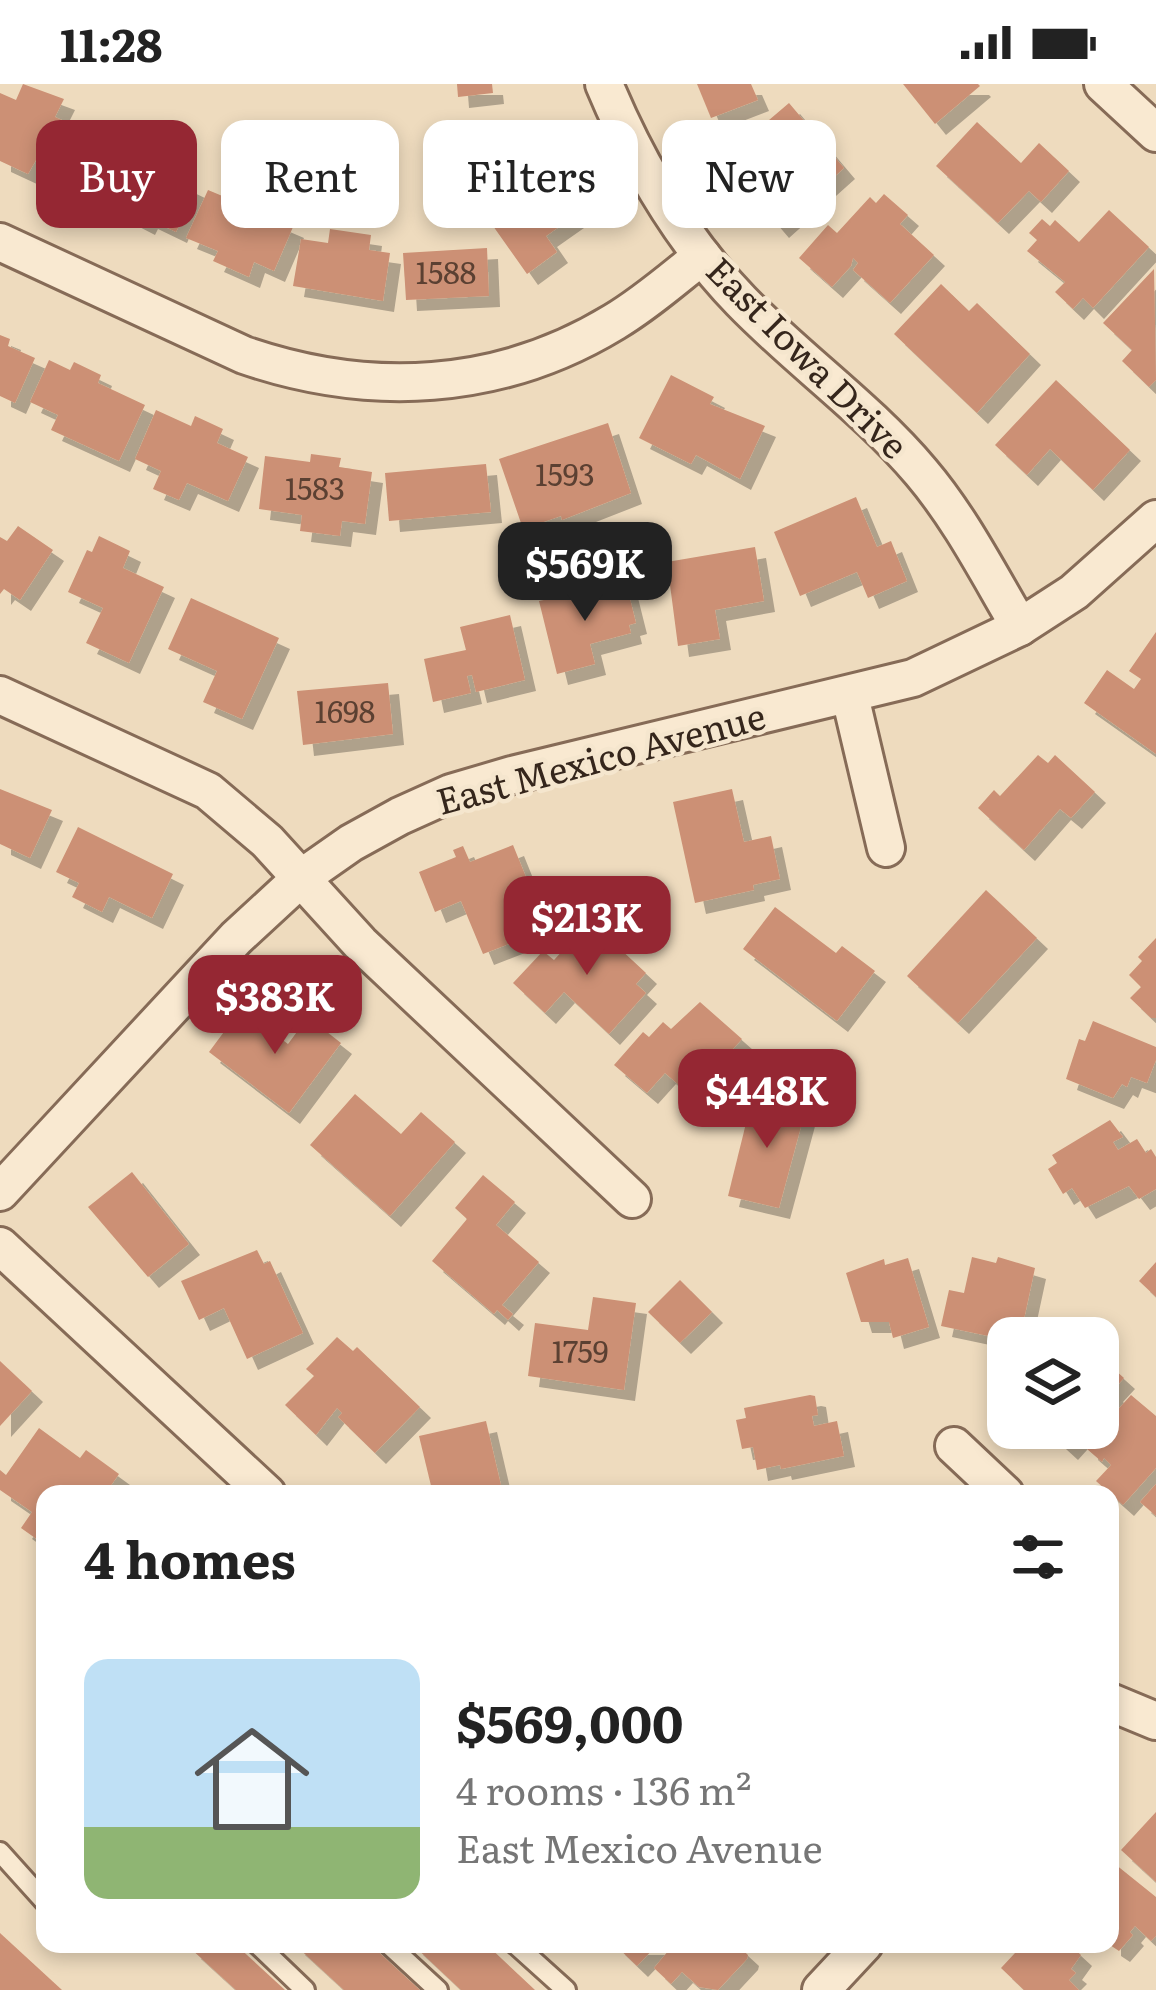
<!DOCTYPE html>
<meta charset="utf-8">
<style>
:root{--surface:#fff;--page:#f6f6f6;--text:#222;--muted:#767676;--accent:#952733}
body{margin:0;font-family:Literata,serif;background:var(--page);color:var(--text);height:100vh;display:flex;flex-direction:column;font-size:45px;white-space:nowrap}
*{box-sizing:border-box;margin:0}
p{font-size:39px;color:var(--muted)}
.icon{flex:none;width:66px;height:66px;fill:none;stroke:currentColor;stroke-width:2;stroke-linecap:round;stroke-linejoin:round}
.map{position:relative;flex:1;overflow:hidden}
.drawer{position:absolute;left:36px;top:1401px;width:1083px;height:468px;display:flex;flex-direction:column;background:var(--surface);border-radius:24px;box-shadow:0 6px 18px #0003}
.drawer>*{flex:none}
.guide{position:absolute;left:36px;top:36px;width:1086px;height:108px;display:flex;gap:24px}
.fabs{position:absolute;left:987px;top:1233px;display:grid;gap:24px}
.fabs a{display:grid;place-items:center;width:132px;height:132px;border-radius:24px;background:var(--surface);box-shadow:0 6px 18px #0003;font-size:60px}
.price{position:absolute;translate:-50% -102px;padding:0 27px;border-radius:24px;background:var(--accent);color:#fff;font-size:39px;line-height:78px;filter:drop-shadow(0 3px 6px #0008)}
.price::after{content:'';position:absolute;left:50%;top:72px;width:36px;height:27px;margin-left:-18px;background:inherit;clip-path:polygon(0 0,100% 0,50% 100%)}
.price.selected{background:#222;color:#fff}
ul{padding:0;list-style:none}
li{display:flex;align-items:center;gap:36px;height:300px;padding:0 48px}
li span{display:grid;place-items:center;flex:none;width:336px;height:240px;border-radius:24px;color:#555}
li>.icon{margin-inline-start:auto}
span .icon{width:144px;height:144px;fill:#fffc;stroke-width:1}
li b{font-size:51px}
h2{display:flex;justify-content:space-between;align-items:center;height:144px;padding:0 48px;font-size:51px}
.chip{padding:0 42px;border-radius:24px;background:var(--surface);box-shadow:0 6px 18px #0003;font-size:42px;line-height:108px}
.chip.selected{background:var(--accent);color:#fff}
.status{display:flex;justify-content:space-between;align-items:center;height:84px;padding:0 60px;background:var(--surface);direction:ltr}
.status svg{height:33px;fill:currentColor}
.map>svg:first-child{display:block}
.building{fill:#cc9074;filter:url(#shadow)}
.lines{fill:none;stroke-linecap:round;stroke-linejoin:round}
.service-casing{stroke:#866b57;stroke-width:24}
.minor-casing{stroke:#866b57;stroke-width:42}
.service{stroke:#f9e9d1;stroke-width:18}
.minor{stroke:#f9e9d1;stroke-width:36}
.labels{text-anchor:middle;stroke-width:9;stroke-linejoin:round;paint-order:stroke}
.number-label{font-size:30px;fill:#5b4032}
.street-label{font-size:36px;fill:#35261c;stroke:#f5e6ce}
</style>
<div class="status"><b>11:28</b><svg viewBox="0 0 49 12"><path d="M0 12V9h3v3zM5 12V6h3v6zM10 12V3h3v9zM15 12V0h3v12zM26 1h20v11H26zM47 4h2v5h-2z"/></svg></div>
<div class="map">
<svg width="1156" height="1906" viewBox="0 0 1156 1906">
<defs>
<filter id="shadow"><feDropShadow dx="11" dy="11" stdDeviation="0" flood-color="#0004"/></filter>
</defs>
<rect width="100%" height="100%" fill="#eedbbe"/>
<!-- building -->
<g class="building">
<path d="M23 0 64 15 55 33 86 47 66 90 36 76 28 90 0 77V9L16 16Z"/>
<path d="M457 0H492L493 9 458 13Z"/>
<path d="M697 0H751L758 16 711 34Z"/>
<path d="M903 0H978L980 2 935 40Z"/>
<path d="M789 19 844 84 778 143 749 109 775 87 748 54Z"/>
<path d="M977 38 1021 79 1039 59 1069 87 1041 118 1029 107 998 139 936 82Z"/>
<path d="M102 60 143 78 148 68 180 83 175 94 196 104 176 148 147 134 144 140 80 107Z"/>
<path d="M559 83 583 116 578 119 583 126 546 152 557 168 527 190 486 132Z"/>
<path d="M240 99 287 120 279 137 293 143 274 187 254 178 249 193 213 177 218 167 186 154 208 106 232 116Z"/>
<path d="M884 110 908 131 900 140 934 171 890 219 853 186 858 179 853 174 851 182 832 203 799 174 828 141 837 149 870 113 876 119Z"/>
<path d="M1109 126 1149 163 1093 224 1083 214 1073 225 1055 208 1065 198 1027 167 1037 156 1029 149 1042 135 1050 142 1055 136 1079 158Z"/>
<path d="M330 145 371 151 369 166 390 169 383 217 293 202 301 155 328 159Z"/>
<path d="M487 164 489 212 406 216 403 169Z"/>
<path d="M1154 185 1156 296 1149 303 1122 277 1132 266 1103 239Z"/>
<path d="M941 200 969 227 977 219 1030 270 977 329 894 250Z"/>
<path d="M0 251 10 255 8 262 35 274 15 319 0 312Z"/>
<path d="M49 276 70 286 74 278 101 291 98 299 145 321 119 377 51 346 58 331 30 318Z"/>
<path d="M671 291 714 313 710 320 765 342 740 395 696 371 691 380 639 354Z"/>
<path d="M1056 296 1130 366 1093 406 1050 365 1027 391 995 361Z"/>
<path d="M156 326 191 342 195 332 223 345 217 359 248 373 228 417 187 399 179 416 153 405 161 387 135 375Z"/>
<path d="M608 339 631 409 562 436 561 432 523 445 499 375Z"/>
<path d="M311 370 341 374 339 383 372 388 365 440 342 437 340 452 300 447 302 431 259 425 265 372 310 378Z"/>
<path d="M486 380 491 428 389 437 385 389Z"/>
<path d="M856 413 877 463 891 457 907 497 868 514 857 488 800 512 774 448Z"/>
<path d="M18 442 53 466 20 516 4 505 0 510V453L7 457Z"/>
<path d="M99 452 130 467 123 484 164 503 129 579 86 559 103 524 68 508 87 466 92 468Z"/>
<path d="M755 463 764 517 715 526 720 555 678 562 667 478Z"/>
<path d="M626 499 636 539 629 541 631 549 590 560 595 580 557 590 539 517Z"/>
<path d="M191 514 279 554 242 635 203 618 217 587 168 565Z"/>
<path d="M510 531 525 596 476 608 472 591 467 592 471 609 433 618 424 575 466 566 460 543Z"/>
<path d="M1156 548V670L1084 619 1107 586 1134 605 1141 595 1129 587Z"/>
<path d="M388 599 393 650 303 661 297 607Z"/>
<path d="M1038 671 1048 679 1055 671 1095 708 1071 734 1060 725 1024 766 978 724 994 706 1000 712Z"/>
<path d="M0 705 52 726 30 774 0 760Z"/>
<path d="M732 705 744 758 771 752 780 795 753 801 754 806 695 819 673 718Z"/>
<path d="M78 743 173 790 152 834 109 813 102 828 72 813 79 799 56 788Z"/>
<path d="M513 761 547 845 483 870 461 817 435 828 419 788 456 773 453 766 463 762 470 778Z"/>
<path d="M986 806 1037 854 958 939 907 892Z"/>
<path d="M775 823 836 869 842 862 875 887 837 937 743 865Z"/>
<path d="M590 837 646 889 636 900 646 909 609 950 564 908 545 929 513 899 543 867 554 876Z"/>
<path d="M1156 854V934H1151L1130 914 1141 903 1129 891 1142 877 1138 873Z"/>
<path d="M700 918 742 955 732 966 748 980 714 1019 708 1014 702 1021 665 989 647 1009 614 981 643 948 649 953 663 938 671 945Z"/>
<path d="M241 925 288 960 308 933 341 959 289 1029 209 968Z"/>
<path d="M1093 937 1156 963V976L1147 999 1131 993 1127 1003 1122 1000 1113 1014 1066 995 1079 955 1085 957Z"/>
<path d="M355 1010 401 1050 421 1028 455 1058 390 1132 310 1061Z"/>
<path d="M753 1011 806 1024 779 1124 728 1112Z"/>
<path d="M1110 1036 1123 1053 1113 1058 1118 1066 1137 1055 1146 1069 1151 1065 1156 1073V1105L1139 1115 1129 1102 1085 1124 1072 1104 1063 1110 1048 1085 1057 1079 1052 1071Z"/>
<path d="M132 1088 189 1160 148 1193 88 1123Z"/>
<path d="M483 1091 515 1118 496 1141 539 1178 502 1221 513 1230 508 1236 497 1226 494 1230 432 1177 467 1135 455 1124Z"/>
<path d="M257 1166 264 1180 270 1177 303 1249 247 1275 224 1224 199 1236 181 1197Z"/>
<path d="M972 1173 996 1179 998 1173 1035 1184 1024 1235 997 1237 993 1253 941 1242 949 1206 964 1209Z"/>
<path d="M908 1174 929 1243 893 1254 889 1238H861L846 1189 884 1175 885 1181Z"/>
<path d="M1156 1178V1213L1139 1197Z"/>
<path d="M680 1196 712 1228 680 1259 648 1228Z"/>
<path d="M593 1213 636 1219 624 1306 528 1292 535 1239 588 1246Z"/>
<path d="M337 1253 353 1267 357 1263 420 1323 375 1369 338 1333 342 1329 337 1324 316 1351 285 1321 314 1292 306 1285Z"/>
<path d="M0 1277 32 1307 0 1342Z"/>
<path d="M1105 1277 1124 1294 1112 1307 1116 1311 1098 1331V1284Z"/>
<path d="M810 1311 815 1312 818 1331 812 1332 814 1342 837 1337 844 1372 781 1385 780 1381 757 1386 753 1363 742 1365 736 1336 746 1334 744 1324Z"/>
<path d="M1131 1311 1156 1332V1384L1123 1421 1096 1397 1111 1381 1104 1374 1102 1378 1087 1365V1360Z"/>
<path d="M486 1337 503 1410H433L419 1352Z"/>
<path d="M39 1344 80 1374 86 1366 119 1390 105 1410H45V1461L21 1444 32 1428 0 1406V1386L6 1391Z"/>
<path d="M1044 1344H1086L1067 1365Z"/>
<path d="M1156 1400V1432L1140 1418Z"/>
<path d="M1156 1728V1798L1121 1766Z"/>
<path d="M1110 1776 1156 1813V1852L1151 1857 1135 1842 1130 1848 1133 1851 1119 1867 1110 1861Z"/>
<path d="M0 1849 62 1906H0Z"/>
<path d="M194 1860H235L285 1906H236L190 1864Z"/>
<path d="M294 1860H370L420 1906H344Z"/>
<path d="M412 1860H486L535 1906H461Z"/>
<path d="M614 1860H658L637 1882Z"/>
<path d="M674 1860H736L748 1871 747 1875 718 1906 699 1903 682 1888 671 1900 654 1884Z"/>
<path d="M1016 1860H1069L1081 1871 1071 1885 1076 1889 1069 1896 1079 1906H1024L1001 1884 1015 1869 1011 1865Z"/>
</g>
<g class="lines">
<!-- service casing -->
<g class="service-casing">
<g id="service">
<path d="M0 1768 45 1818"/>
<path d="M257 1860 305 1906"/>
<path d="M388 1860 438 1906"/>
<path d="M515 1860 566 1906"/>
</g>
</g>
<!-- minor casing -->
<g class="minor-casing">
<g id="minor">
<path d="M604 0C637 79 681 155 741 217 798 276 868 325 921 388 961 435 989 491 1020 543"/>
<path d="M1103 0 1156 49"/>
<path d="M0 158 244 271C369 314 499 308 614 238 646 219 674 194 702 172"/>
<path d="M0 611 208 707 267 757 360 859 632 1115"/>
<path d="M850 612 886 764"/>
<path d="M0 1108 236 854 301 794 351 759 400 732 451 709 512 691 913 594 1020 543 1074 508 1156 435"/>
<path d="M0 1162 267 1410"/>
<path d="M954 1362 1005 1410"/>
<path d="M1110 1618 1156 1637"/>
<path d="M821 1906 864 1860"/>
</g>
</g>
<!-- service -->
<use href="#service" class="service"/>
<!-- minor -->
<use href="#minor" class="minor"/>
</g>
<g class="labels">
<!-- number labels -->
<g class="number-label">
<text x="446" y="200">1588</text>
<text x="565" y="402">1593</text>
<text x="315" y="416">1583</text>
<text x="345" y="639">1698</text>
<text x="580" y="1279">1759</text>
</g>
<!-- street labels -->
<g class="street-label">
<text transform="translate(807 274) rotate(45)" y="13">East Iowa Drive</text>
<text transform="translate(601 675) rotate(-15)" y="13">East Mexico Avenue</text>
</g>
</g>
</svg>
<div class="fabs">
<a><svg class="icon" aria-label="layers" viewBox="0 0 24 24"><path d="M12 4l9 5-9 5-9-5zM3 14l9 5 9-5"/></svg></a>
</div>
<b class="price selected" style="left:585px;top:540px">$569K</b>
<b class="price" style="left:587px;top:894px">$213K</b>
<b class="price" style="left:275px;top:973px">$383K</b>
<b class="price" style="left:767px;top:1067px">$448K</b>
<div class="guide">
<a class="chip selected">Buy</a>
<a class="chip">Rent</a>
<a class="chip">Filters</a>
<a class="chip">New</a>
</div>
<section class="drawer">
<h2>4 homes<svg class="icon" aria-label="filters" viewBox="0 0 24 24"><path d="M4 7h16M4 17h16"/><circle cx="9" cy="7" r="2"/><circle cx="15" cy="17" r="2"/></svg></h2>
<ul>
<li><span style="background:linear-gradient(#bfe0f5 70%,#8fb573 0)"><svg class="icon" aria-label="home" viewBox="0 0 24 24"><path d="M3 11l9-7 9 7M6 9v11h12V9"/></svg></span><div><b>$569,000</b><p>4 rooms · 136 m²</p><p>East Mexico Avenue</p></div></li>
</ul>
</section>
</div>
